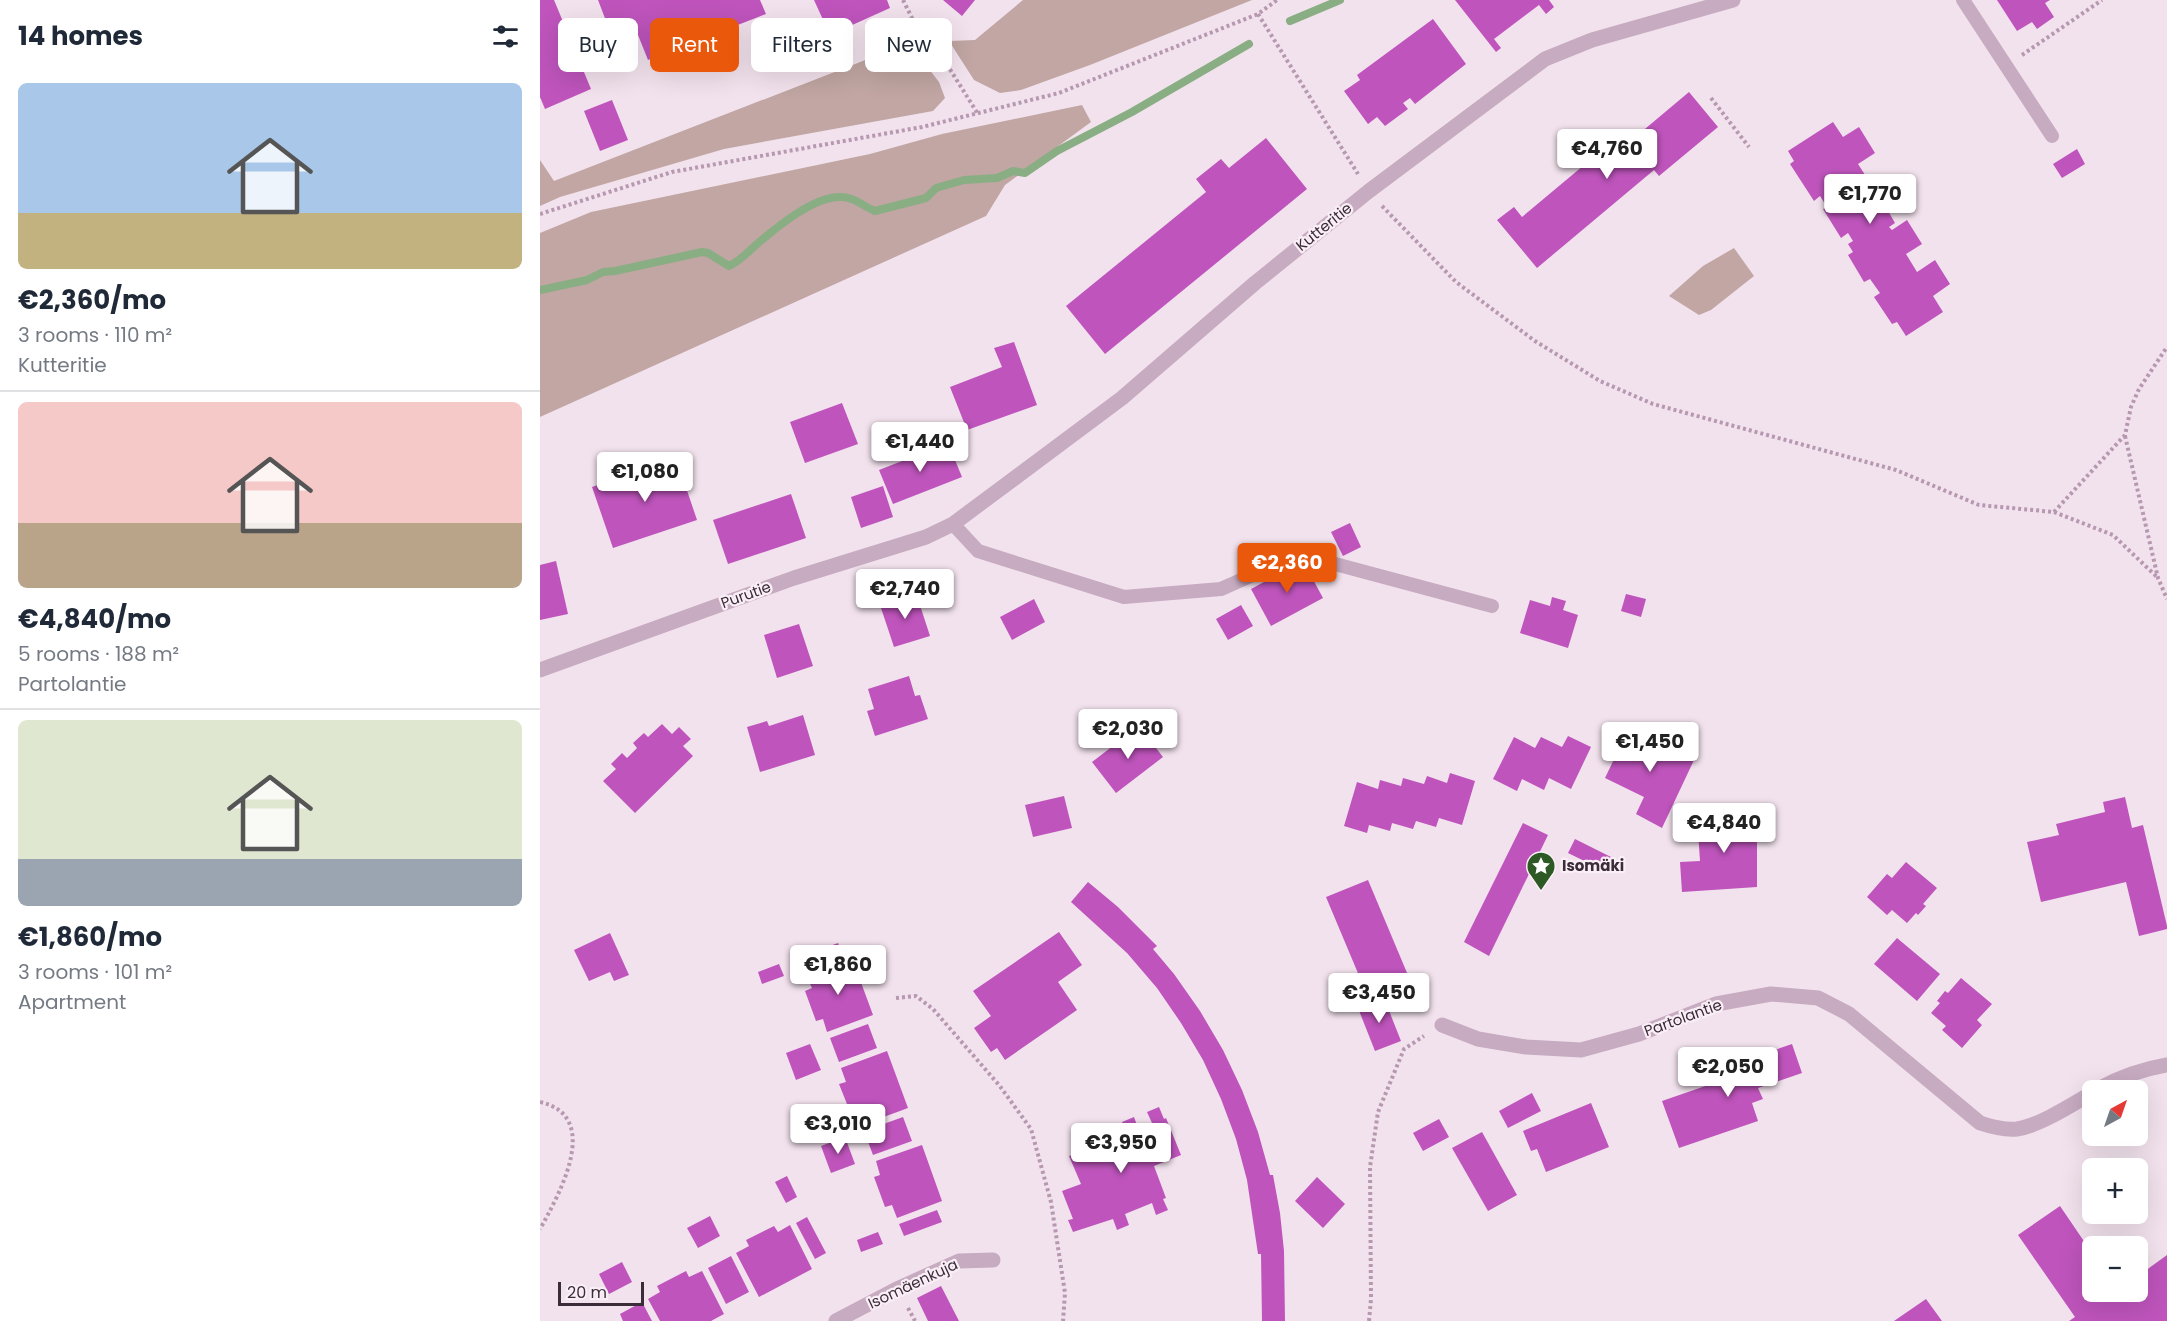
<!DOCTYPE html>
<meta charset="utf-8">
<style>
:root{--surface:#fff;--page:#f2f2f3;--text:#1f2937;--muted:#747a83;--line:#e0e1e3;--accent:#ea580c}
body{margin:0;font-family:Poppins,sans-serif;background:var(--page);color:var(--text);height:100vh;display:flex;flex-direction:column;font-size:22px;white-space:nowrap}
*{box-sizing:border-box;margin:0}
p{font-size:20px;color:var(--muted)}
.icon{flex:none;width:33px;height:33px;fill:none;stroke:currentColor;stroke-width:2;stroke-linecap:round;stroke-linejoin:round}
.map{position:relative;flex:1;overflow:hidden}
.sheet{display:flex;flex-direction:column;background:var(--surface);width:540px}
.sheet>*{flex:none}
.top-card{position:absolute;left:18px;top:18px;width:570px;height:54px;display:flex;gap:12px}
.needle{width:39px;rotate:40deg}
.tools{position:absolute;left:1542px;top:1080px;display:grid;gap:12px}
.tools a{display:grid;place-items:center;width:66px;height:66px;border-radius:9px;background:var(--surface);box-shadow:0 6px 24px #0002;font-size:30px}
.scale{position:absolute;left:18px;bottom:15px;width:86px;box-sizing:border-box;padding-left:6px;border:3px solid #3a2c38;border-top:0;font-size:16px;line-height:21px;white-space:nowrap;color:#3a2c38;-webkit-text-stroke:4px #faeff6;paint-order:stroke}
.price{position:absolute;translate:-50% -51px;padding:0 14px;border-radius:6px;background:#fff;color:#222;font-size:20px;line-height:39px;filter:drop-shadow(0 2px 3px #0008)}
.price::after{content:'';position:absolute;left:50%;top:36px;width:18px;height:14px;margin-left:-9px;background:inherit;clip-path:polygon(0 0,100% 0,50% 100%)}
.price.current{background:var(--accent);color:#fff}
ul{padding:0;list-style:none}
li{display:grid;align-content:center;gap:12px;height:318px;padding:0 18px}
li+li{border-top:2px solid var(--line)}
li span{display:grid;place-items:center;height:186px;border-radius:9px;color:#555}
li>.icon{margin-inline-start:auto}
span .icon{width:108px;height:108px;fill:#fffc;stroke-width:1}
li b{font-size:26px}
h2{display:flex;justify-content:space-between;align-items:center;height:72px;padding:0 18px;font-size:26px}
.tag{padding:0 21px;border-radius:9px;background:var(--surface);box-shadow:0 6px 24px #0002;font-size:21px;line-height:54px}
.tag.current{background:var(--accent);color:#fff}
main{display:flex;flex:1;min-height:0}
.map>svg:first-child{display:block}
.green{fill:#c1a6a3}
.lines{fill:none;stroke-linecap:round;stroke-linejoin:round}
.stream{stroke:#8aae83;stroke-width:8}
.building{fill:#be54bc}
.path{stroke:#b698b0;stroke-width:4;stroke-dasharray:3 3;stroke-linecap:butt}
.lane{stroke:#c7abc1;stroke-width:14}
.street{stroke:#c7abc1;stroke-width:15}
.labels{text-anchor:middle;stroke-width:4.5;stroke-linejoin:round;paint-order:stroke}
.street-label{font-size:15px;fill:#3a2c38;stroke:#faeff6}
.poi-label{font-size:15px;font-weight:bold;fill:#3a2c38;stroke:#faeff6;text-anchor:start}
</style>
<main>
<section class="sheet">
<h2>14 homes<svg class="icon" aria-label="filters" viewBox="0 0 24 24"><path d="M4 7h16M4 17h16"/><circle cx="9" cy="7" r="2"/><circle cx="15" cy="17" r="2"/></svg></h2>
<ul>
<li><span style="background:linear-gradient(#a9c7e8 70%,#c2b280 0)"><svg class="icon" aria-label="home" viewBox="0 0 24 24"><path d="M3 11l9-7 9 7M6 9v11h12V9"/></svg></span><div><b>€2,360/mo</b><p>3 rooms · 110 m²</p><p>Kutteritie</p></div></li>
<li><span style="background:linear-gradient(#f6c9c9 65%,#b9a48a 0)"><svg class="icon" aria-label="home" viewBox="0 0 24 24"><path d="M3 11l9-7 9 7M6 9v11h12V9"/></svg></span><div><b>€4,840/mo</b><p>5 rooms · 188 m²</p><p>Partolantie</p></div></li>
<li><span style="background:linear-gradient(#dfe7d0 75%,#9aa5b1 0)"><svg class="icon" aria-label="home" viewBox="0 0 24 24"><path d="M3 11l9-7 9 7M6 9v11h12V9"/></svg></span><div><b>€1,860/mo</b><p>3 rooms · 101 m²</p><p>Apartment</p></div></li>
</ul>
</section>
<div class="map">
<svg width="1627" height="1321" viewBox="0 0 1627 1321">
<rect width="100%" height="100%" fill="#f2e2ed"/>
<!-- green -->
<g class="green">
<path d="M483 0H712L550 65 481 90 460 93 434 80 409 41 435 40Z"/>
<path d="M369 43 399 82 405 98 393 111 184 149 20 197 0 206V160L14 181Z"/>
<path d="M542 105 551 122 465 185 446 216 0 417V233L51 212 330 154 402 134Z"/>
<path d="M1194 248 1214 276 1171 310 1159 315 1129 296 1163 266Z"/>
</g>
<g class="lines">
<!-- stream -->
<g class="stream">
<path d="M750 21 800 0"/>
<path d="M0 290 47 280 63 272 75 271 162 252 168 253 189 266C200 261 208 252 217 244 237 227 274 196 301 197 314 197 323 206 335 211L386 198 396 188 424 180 457 178 473 171 485 173 517 151 592 112 709 44"/>
</g>
</g>
<!-- building -->
<g class="building">
<path d="M0 0H14L51 89 5 109 0 97Z"/>
<path d="M58 0H220L226 14 108 60 94 25 71 34Z"/>
<path d="M274 0H347L350 8 290 35Z"/>
<path d="M403 0H435L422 16Z"/>
<path d="M915 0H1009L1014 7 1006 14 999 5 954 39 961 48 956 52Z"/>
<path d="M1457 0H1510L1505 3 1514 17 1497 29 1492 22 1477 31Z"/>
<path d="M893 19 926 64 875 104 870 98 863 103 868 109 845 126 837 117 828 124 804 91 820 80 817 75Z"/>
<path d="M1149 92 1178 127 1119 176 1114 170 997 268 957 220 974 207 982 217 1086 130 1093 139Z"/>
<path d="M72 100 88 140 60 151 44 111Z"/>
<path d="M1293 122 1303 137 1319 127 1335 153 1318 164 1331 184 1347 174 1364 198 1347 209 1355 223 1349 227 1352 230 1367 220 1382 244 1366 254 1377 272 1395 260 1410 284 1393 296 1403 312 1366 336 1357 322 1352 324 1334 297 1340 293 1330 279 1324 282 1308 255 1313 252 1308 244 1313 241 1308 233 1301 238 1283 209 1287 207 1280 196 1274 201 1250 164 1254 161 1248 151Z"/>
<path d="M726 138 767 189 565 354 526 306 666 192 656 179 681 159 689 168Z"/>
<path d="M1537 149 1545 164 1522 178 1513 164Z"/>
<path d="M474 342 497 405 427 430 410 387 462 367 454 348Z"/>
<path d="M302 403 318 444 265 463 250 422Z"/>
<path d="M408 443 422 477 353 504 339 470Z"/>
<path d="M136 458 157 520 73 548 52 487Z"/>
<path d="M343 486 353 517 321 528 311 497Z"/>
<path d="M251 494 266 538 188 564 173 520Z"/>
<path d="M810 523 821 547 803 556 791 532Z"/>
<path d="M16 561 28 614 0 620V565Z"/>
<path d="M763 561 783 598 731 626 711 589Z"/>
<path d="M376 593 390 636 354 647 340 605Z"/>
<path d="M1086 594 1106 599 1101 617 1081 611Z"/>
<path d="M1012 597 1026 601 1023 610 1038 615 1028 648 980 633 990 600 1010 606Z"/>
<path d="M494 599 505 622 472 640 460 617Z"/>
<path d="M701 605 713 626 688 640 676 619Z"/>
<path d="M259 624 273 666 237 678 224 635Z"/>
<path d="M369 676 375 696 380 695 388 719 335 736 327 711 334 709 328 689Z"/>
<path d="M263 715 275 755 220 772 207 727 227 721 229 726Z"/>
<path d="M122 724 132 734 139 727 151 739 143 746 153 756 95 813 63 781 76 769 71 764 82 753 87 758 97 748 93 743 104 733 108 737Z"/>
<path d="M1091 724 1154 760 1122 828 1096 814 1104 797 1065 778Z"/>
<path d="M599 726 623 757 576 793 552 762Z"/>
<path d="M1028 736 1051 747 1031 789 1009 778 1004 790 982 779 977 791 953 779 974 737 995 748 1001 737 1022 747Z"/>
<path d="M910 773 935 781 922 825 899 818 896 827 876 821 873 829 852 823 850 831 829 825 827 833 804 826 817 782 838 789 840 780 861 786 863 778 884 784 887 776 907 783Z"/>
<path d="M524 796 532 828 493 837 485 805Z"/>
<path d="M1585 797 1592 828 1603 825 1627 926V929L1599 936 1586 882 1501 902 1487 842 1519 835 1516 824 1565 812 1563 802Z"/>
<path d="M1217 813V887L1142 892 1140 862 1160 861 1157 817Z"/>
<path d="M983 823 1008 835 949 956 924 942Z"/>
<path d="M1035 839 1073 858 1067 872 1028 853Z"/>
<path d="M1366 862 1397 888 1383 904 1386 906 1378 915 1376 913 1367 923 1352 910 1347 915 1327 897 1347 874 1352 878Z"/>
<path d="M828 880 870 980 828 997 786 897Z"/>
<path d="M548 882 578 907 617 946 613 949 634 974 660 1011 683 1050 702 1090 718 1132 730 1175H733L740 1213 744 1251 745 1321H722L721 1254H718L707 1180 696 1139 681 1099 663 1060 641 1023 617 988 587 953 531 902Z"/>
<path d="M519 932 542 965 518 982 537 1010 465 1060 457 1048 451 1052 434 1028 451 1016 433 991Z"/>
<path d="M70 933 89 975 74 981 70 972 49 981 34 950Z"/>
<path d="M1357 938 1400 974 1377 1001 1334 964Z"/>
<path d="M298 943 303 955 265 969 260 957Z"/>
<path d="M312 958 333 1015 287 1032 283 1019 276 1021 265 991 272 988 266 975Z"/>
<path d="M239 964 244 976 222 984 218 972Z"/>
<path d="M1421 978 1452 1004 1437 1020 1442 1025 1422 1048 1402 1030 1406 1026 1391 1013 1400 1003 1397 1001 1405 991 1408 993Z"/>
<path d="M844 998 861 1041 835 1051 818 1008Z"/>
<path d="M328 1024 337 1048 299 1062 290 1038Z"/>
<path d="M270 1044 281 1070 256 1080 246 1053Z"/>
<path d="M1252 1044 1262 1073 1218 1088 1223 1099 1212 1103 1218 1121 1139 1148 1122 1101 1206 1072 1203 1061Z"/>
<path d="M347 1051 368 1108 322 1125 317 1112 311 1114 299 1084 306 1082 301 1068Z"/>
<path d="M992 1093 1001 1111 968 1128 959 1111Z"/>
<path d="M1051 1103 1069 1147 1006 1172 997 1149 991 1151 983 1131Z"/>
<path d="M619 1107 624 1119 626 1118 641 1155 614 1166 626 1198 623 1199 628 1210 616 1215 612 1203 585 1214 589 1225 577 1230 573 1219 533 1232 528 1220 533 1219 522 1191 541 1184 529 1156 540 1152 536 1140 548 1135 552 1147 586 1133 582 1122 594 1117 598 1128 612 1123 607 1112Z"/>
<path d="M363 1117 372 1141 333 1155 324 1131Z"/>
<path d="M899 1119 909 1137 883 1151 873 1133Z"/>
<path d="M942 1132 977 1195 948 1211 912 1148Z"/>
<path d="M305 1137 315 1164 291 1173 281 1146Z"/>
<path d="M382 1145 402 1201 357 1218 352 1205 345 1207 334 1177 340 1175 336 1161Z"/>
<path d="M247 1176 257 1197 246 1203 235 1182Z"/>
<path d="M777 1177 805 1204 783 1228 755 1201Z"/>
<path d="M1520 1206 1552 1253V1292H1598V1276L1627 1255V1321H1529L1535 1317 1478 1235Z"/>
<path d="M397 1210 402 1222 364 1236 359 1224Z"/>
<path d="M170 1216 180 1236 158 1248 147 1228Z"/>
<path d="M267 1217 286 1253 275 1259 256 1223Z"/>
<path d="M250 1225 272 1269 219 1297 196 1253 209 1246 206 1240 234 1226 238 1232Z"/>
<path d="M338 1232 343 1244 321 1252 317 1240Z"/>
<path d="M191 1256 209 1292 186 1304 168 1268Z"/>
<path d="M82 1262 92 1282 69 1294 59 1274Z"/>
<path d="M146 1271 149 1277 162 1271 184 1314 171 1321H120L108 1299 120 1292 117 1286Z"/>
<path d="M401 1286 419 1321H388L377 1298Z"/>
<path d="M1386 1299 1402 1321H1354Z"/>
<path d="M102 1302 112 1321H83L80 1314Z"/>
</g>
<g class="lines">
<!-- path -->
<g class="path">
<path d="M363 0 373 20 406 63 438 114"/>
<path d="M718 14 818 174"/>
<path d="M1482 55 1562 0"/>
<path d="M1171 98 1209 147"/>
<path d="M842 206 916 282 995 341 1060 381 1113 404 1356 470 1439 505 1514 512 1573 535 1618 578"/>
<path d="M0 214 132 172 382 127 519 93 718 14 737 0"/>
<path d="M1585 436 1618 578 1627 599"/>
<path d="M1514 512 1585 435 1591 407 1599 389 1627 347"/>
<path d="M356 998 376 996 393 1009 459 1085 491 1129 511 1202 525 1293 523 1321"/>
<path d="M0 1102C63 1116 19 1195 0 1229"/>
<path d="M368 1308 375 1321"/>
<path d="M829 1321 831 1299 830 1167 838 1112 864 1049 884 1036"/>
</g>
<!-- lane -->
<g class="lane">
<path d="M1423 0 1512 136"/>
<path d="M413 524 438 551 584 597 681 589 753 557H769L952 606"/>
</g>
<!-- street -->
<g class="street">
<path d="M0 670 254 578 386 537 413 524 582 398 715 283 829 191 1005 59 1052 40 1193 0"/>
<path d="M902 1025 938 1039 986 1047 1041 1050 1099 1034 1176 1004 1231 994 1278 998 1309 1014 1440 1123C1452 1127 1464 1130 1477 1129 1499 1126 1533 1104 1552 1093"/>
<path d="M1556 1090C1578 1078 1603 1069 1627 1065"/>
<path d="M296 1321 359 1288 419 1261 453 1260"/>
</g>
</g>
<!-- icons -->
<defs>
<g id="sight-pin" transform="scale(1.5)"><path d="M0 17L-7.5 6A9.5 9.5 0 1 1 7.5 6Z" fill="#2c5924" stroke="#faeff6"/><path d="M0-6L1.8-2.2L6-1.7L2.9 1.2L3.7 5.4L0 3.3L-3.7 5.4L-2.9 1.2L-6-1.7L-1.8-2.2Z" fill="#fff"/></g>
</defs>
<g fill-rule="evenodd">
<use href="#sight-pin" x="1001" y="866"/>
</g>
<g class="labels">
<!-- street labels -->
<g class="street-label">
<text transform="translate(784 227) rotate(-39)" y="5">Kutteritie</text>
<text transform="translate(206 595) rotate(-20)" y="5">Purutie</text>
<text transform="translate(1143 1018) rotate(-20)" y="5">Partolantie</text>
<text transform="translate(373 1284) rotate(-25)" y="5">Isomäenkuja</text>
</g>
<!-- poi labels -->
<g class="poi-label">
<text x="1022" y="871">Isomäki</text>
</g>
</g>
</svg>
<div class="tools">
<a><svg class="needle" viewBox="-14 -14 28 28"><path d="M0-13l5 13h-10z" fill="#e53935"/><path d="M0 13l5-13h-10z" fill="#747a83"/></svg></a>
<a>+</a>
<a>−</a>
</div>
<div class="scale">20 m</div>
<b class="price" style="left:1067px;top:180px">€4,760</b>
<b class="price" style="left:1330px;top:225px">€1,770</b>
<b class="price" style="left:380px;top:473px">€1,440</b>
<b class="price" style="left:105px;top:503px">€1,080</b>
<b class="price current" style="left:747px;top:594px">€2,360</b>
<b class="price" style="left:365px;top:620px">€2,740</b>
<b class="price" style="left:588px;top:760px">€2,030</b>
<b class="price" style="left:1110px;top:773px">€1,450</b>
<b class="price" style="left:1184px;top:854px">€4,840</b>
<b class="price" style="left:298px;top:996px">€1,860</b>
<b class="price" style="left:839px;top:1024px">€3,450</b>
<b class="price" style="left:1188px;top:1098px">€2,050</b>
<b class="price" style="left:298px;top:1155px">€3,010</b>
<b class="price" style="left:581px;top:1174px">€3,950</b>
<div class="top-card">
<a class="tag">Buy</a>
<a class="tag current">Rent</a>
<a class="tag">Filters</a>
<a class="tag">New</a>
</div>
</div>
</main>
